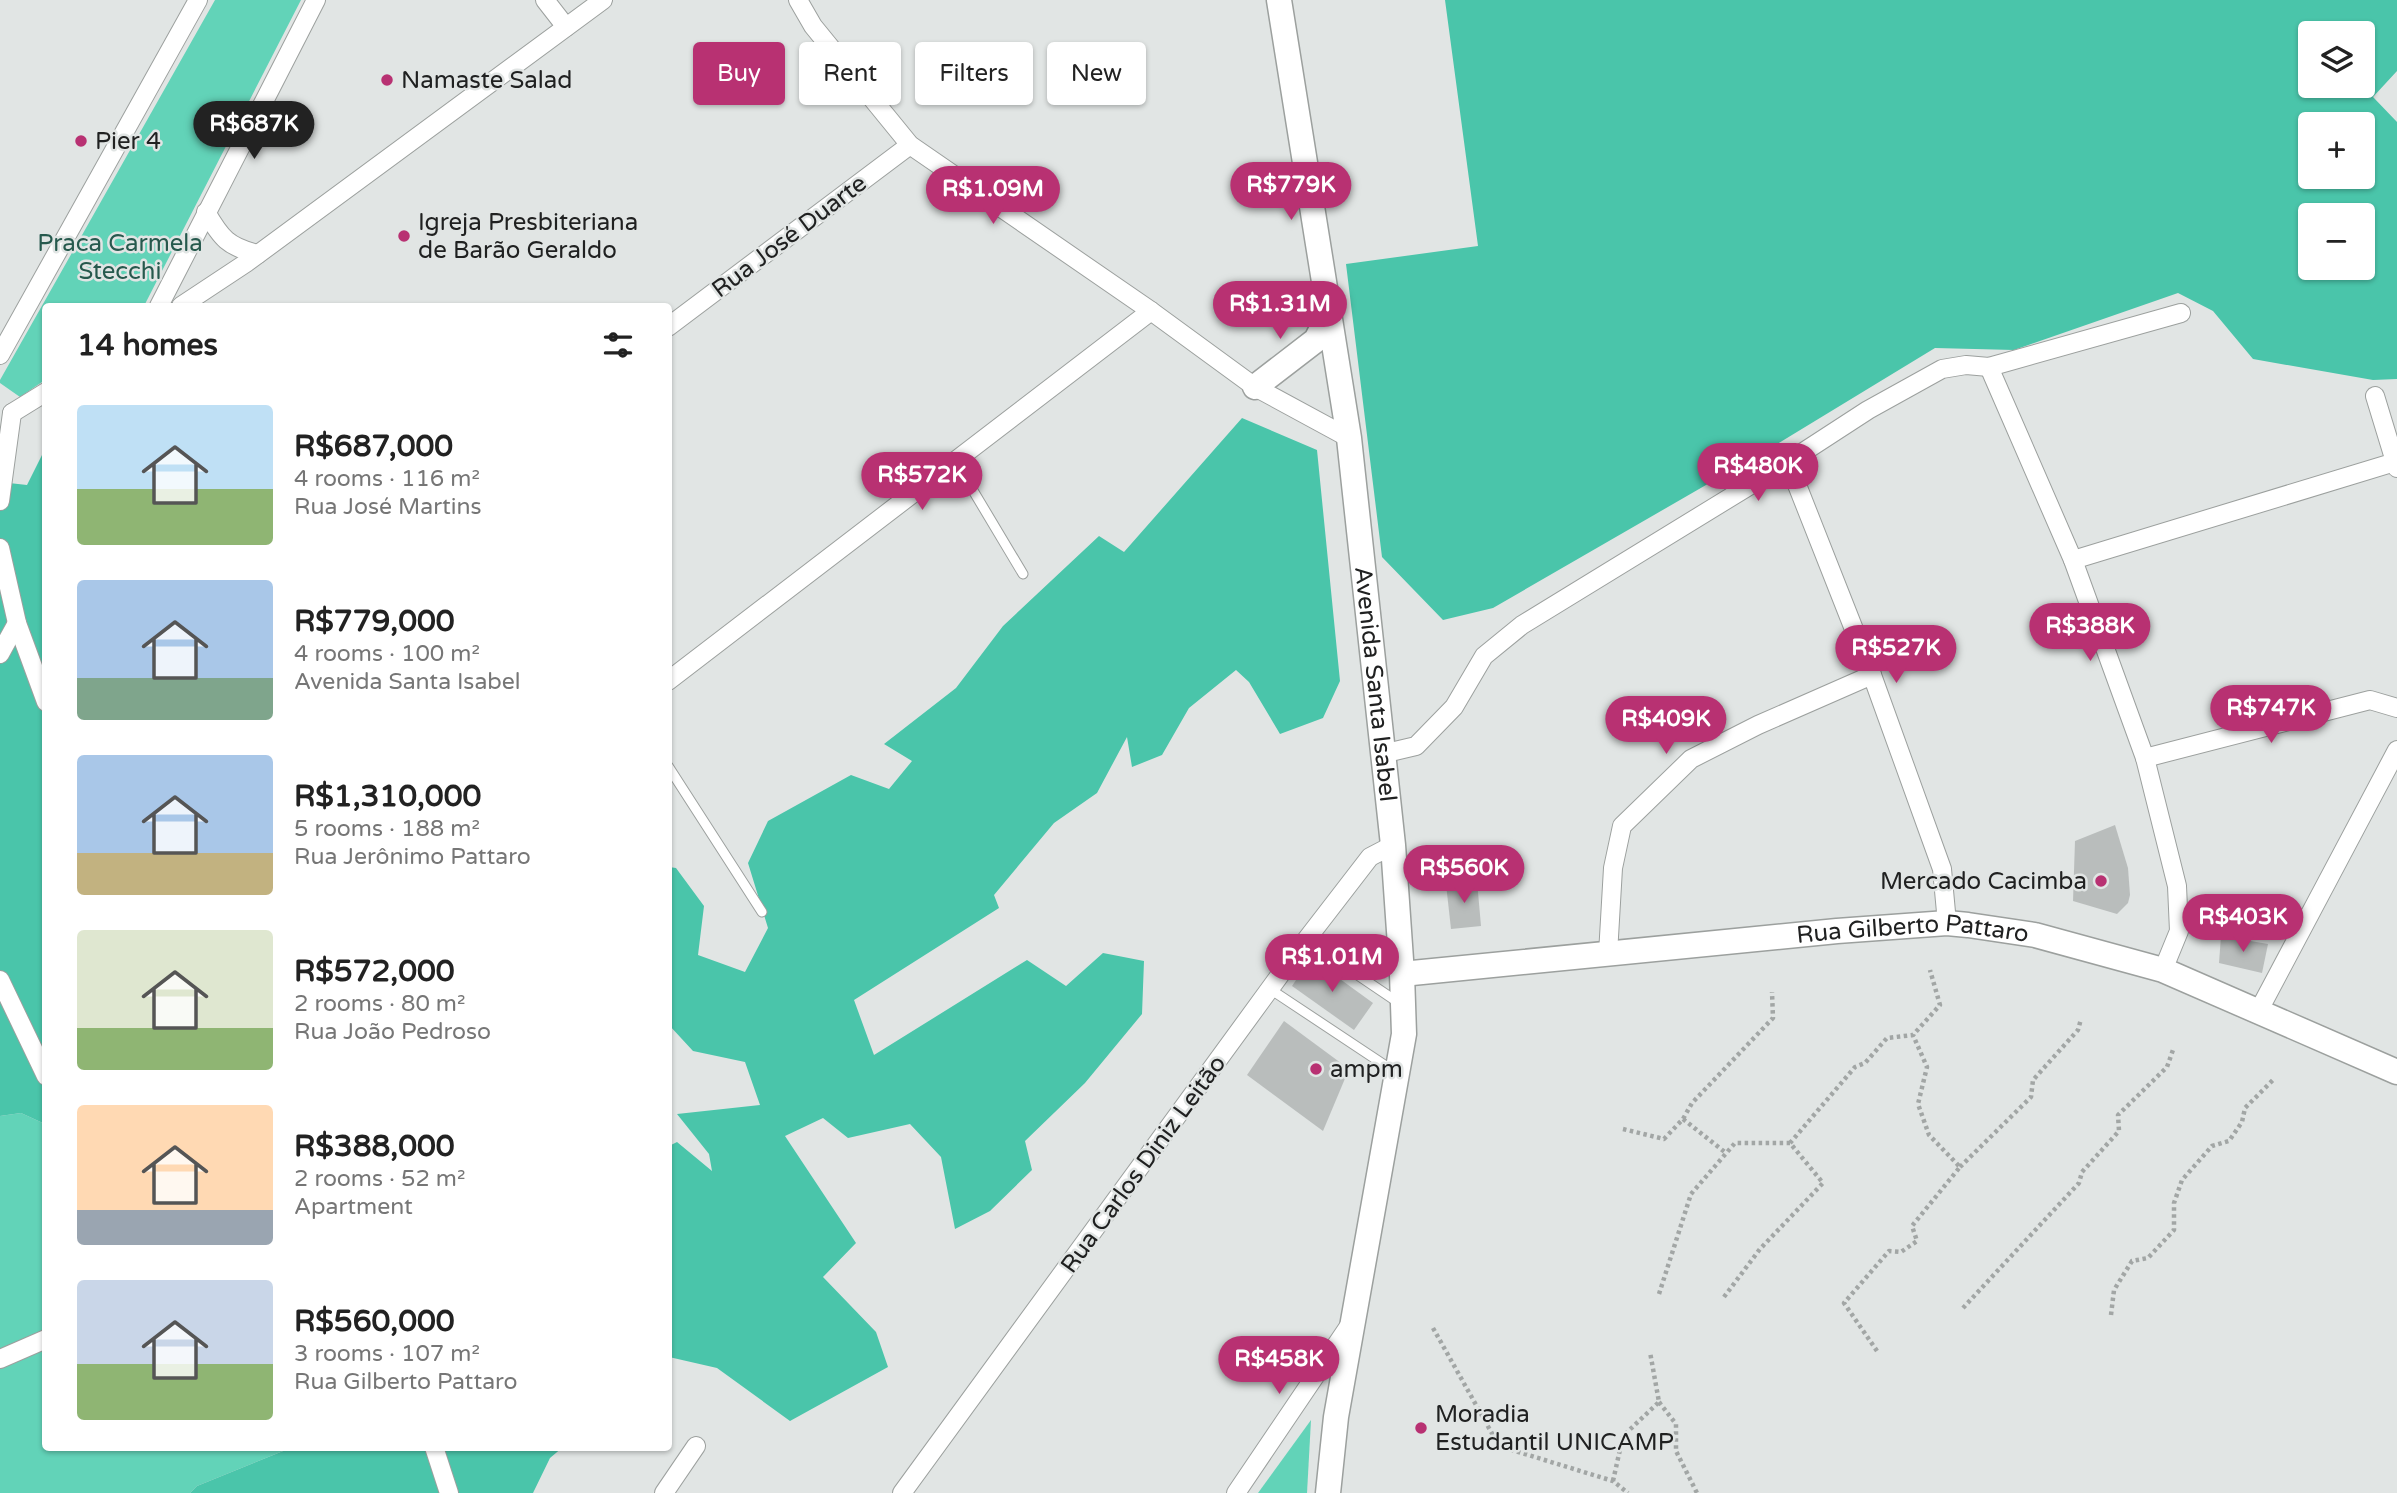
<!DOCTYPE html>
<meta charset="utf-8">
<style>
:root{--surface:#fff;--page:#f6f6f6;--text:#222;--muted:#767676;--accent:#b83172}
body{margin:0;font-family:"Varela Round",sans-serif;background:var(--page);color:var(--text);height:100vh;display:flex;flex-direction:column;font-size:26px;white-space:nowrap}
*{box-sizing:border-box;margin:0}
p{font-size:23px;color:var(--muted)}
.icon{flex:none;width:38px;height:38px;fill:none;stroke:currentColor;stroke-width:2;stroke-linecap:round;stroke-linejoin:round}
.map{position:relative;flex:1;overflow:hidden}
.panel{position:absolute;left:42px;top:303px;width:630px;height:1148px;display:flex;flex-direction:column;background:var(--surface);border-radius:7px;box-shadow:0 2px 5px #0004}
.panel>*{flex:none}
.banner{position:absolute;left:693px;top:42px;width:665px;height:63px;display:flex;gap:14px}
.buttons{position:absolute;left:2298px;top:21px;display:grid;gap:14px}
.buttons a{display:grid;place-items:center;width:77px;height:77px;border-radius:7px;background:var(--surface);box-shadow:0 2px 5px #0004;font-size:35px}
.price{position:absolute;translate:-50% -60px;padding:0 16px;border-radius:24px;background:var(--accent);color:#fff;font-size:23px;line-height:46px;filter:drop-shadow(0 2px 4px #0008)}
.price::after{content:'';position:absolute;left:50%;top:42px;width:21px;height:16px;margin-left:-10px;background:inherit;clip-path:polygon(0 0,100% 0,50% 100%)}
.price.active{background:#222;color:#fff}
ul{padding:0;list-style:none}
li{display:flex;align-items:center;gap:21px;height:175px;padding:0 35px}
li span{display:grid;place-items:center;flex:none;width:196px;height:140px;border-radius:7px;color:#555}
li>.icon{margin-inline-start:auto}
span .icon{width:84px;height:84px;fill:#fffc;stroke-width:1}
li b{font-size:30px}
h2{display:flex;justify-content:space-between;align-items:center;height:84px;padding:0 35px;font-size:30px}
.pill{padding:0 24px;border-radius:7px;background:var(--surface);box-shadow:0 2px 5px #0004;font-size:24px;line-height:63px}
.pill.active{background:var(--accent);color:#fff}
.map>svg:first-child{display:block}
.green{fill:#62d3b8}
.forest{fill:#4ac5aa;fill-rule:evenodd}
.building{fill:#b9bdbc}
.lines{fill:none;stroke-linecap:round;stroke-linejoin:round}
.service-casing{stroke:#9ca09e;stroke-width:11}
.minor-casing{stroke:#9ca09e;stroke-width:20}
.secondary-casing{stroke:#9ca09e;stroke-width:27}
.path{stroke:#a2a6a5;stroke-width:4.5;stroke-dasharray:3.5 3.5;stroke-linecap:butt}
.service{stroke:#fff;stroke-width:9}
.minor{stroke:#fff;stroke-width:18}
.secondary{stroke:#fff;stroke-width:24}
.poi-dot{fill:#b83172;stroke:#e1e5e4;stroke-width:2.5}
.labels{text-anchor:middle;stroke-width:5;stroke-linejoin:round;paint-order:stroke}
.poi-label{font-size:24px;fill:#202121;stroke:#e1e5e4;text-anchor:start}
.street-label{font-size:24px;fill:#202121;stroke:#e1e5e4}
.park-label{font-size:24px;fill:#26594d;stroke:#e1e5e4}
</style>
<div class="map">
<svg width="2397" height="1493" viewBox="0 0 2397 1493">
<rect width="100%" height="100%" fill="#e1e5e4"/>
<!-- green -->
<g class="green">
<path d="M215 0H301L144 306H46L45 380 20 397 0 383V380Z"/>
<path d="M21 1113 45 1124 46 1447H293L197 1486 190 1493H0V1116Z"/>
<path d="M1311 1420 1307 1493H1258Z"/>
</g>
<!-- forest -->
<g class="forest">
<path d="M1445 0H2397V71L2373 97 2397 122V379L2373 380 2253 359 2213 311 2178 293 2014 350 1935 348 1777 444 1493 608 1443 620 1382 557 1346 264 1478 246ZM2362 33V86H2310V33ZM2362 124V177H2310V124ZM2310 215H2362V268H2310Z"/>
<path d="M1242 418 1317 450 1340 681 1323 718 1280 734 1249 682 1236 670 1189 708 1162 755 1132 767 1127 737 1097 793 1054 823 994 895 999 908 854 1000 874 1055 1027 960 1066 986 1103 953 1144 961 1142 1014 1085 1083 1025 1141 1032 1170 990 1211 955 1229 941 1157 910 1124 848 1138 823 1118 785 1136 856 1243 823 1277 876 1332 888 1367 790 1421 717 1368 669 1357V1146L677 1142 712 1171 709 1154 677 1114 760 1105 745 1062 693 1051 669 1025V867L676 868 704 906 698 955 745 972 768 928 748 863 768 821 851 775 889 789 912 761 884 744 956 688 1003 626 1099 536 1124 552Z"/>
<path d="M45 449V1124L21 1113 0 1116V482L27 485Z"/>
<path d="M293 1447H563L550 1458 533 1493H190L197 1486Z"/>
</g>
<!-- building -->
<g class="building">
<path d="M2115 825 2128 868 2130 895 2128 903 2117 914 2073 901 2075 841Z"/>
<path d="M1477 881 1481 926 1451 929 1446 884Z"/>
<path d="M2221 936 2268 944 2262 973 2219 963Z"/>
<path d="M1311 958 1373 1003 1354 1030 1292 986Z"/>
<path d="M1284 1021 1349 1069 1323 1131 1247 1075Z"/>
</g>
<g class="lines">
<!-- service casing -->
<g class="service-casing">
<g id="service">
<path d="M956 462 1023 574"/>
<path d="M668 766 762 912"/>
<path d="M1306 940 1399 1003"/>
<path d="M1270 989 1395 1072"/>
</g>
</g>
<!-- minor casing -->
<g class="minor-casing">
<g id="minor">
<path d="M545 0 566 27"/>
<path d="M798 0 813 26 910 145 1151 311 1255 387 1349 438"/>
<path d="M206 212C221 238 228 247 258 254"/>
<path d="M159 306 316 0"/>
<path d="M181 306 246 263 603 0"/>
<path d="M668 327 910 145"/>
<path d="M0 355 198 0"/>
<path d="M1989 367 2073 560 2145 758 2177 886 2179 931 2163 970"/>
<path d="M2375 396 2397 468"/>
<path d="M12 413 46 392"/>
<path d="M1788 462 1872 675 1942 869 1947 923"/>
<path d="M0 501 12 413"/>
<path d="M0 548 17 623 46 702"/>
<path d="M2073 560 2395 462"/>
<path d="M0 654 17 623"/>
<path d="M668 681 1151 311"/>
<path d="M1382 754 1416 746 1454 707 1484 656 1522 625 1788 462 1868 410 1942 369 1966 365 1989 367 2181 313"/>
<path d="M2145 758 2370 700 2397 708"/>
<path d="M1608 954 1613 868 1622 826 1691 759 1758 725 1872 675"/>
<path d="M0 980 46 1076"/>
<path d="M2258 1012 2397 750"/>
<path d="M0 1359 46 1339"/>
<path d="M434 1447 449 1493"/>
<path d="M664 1493 696 1446"/>
<path d="M902 1493 1296 953 1370 857 1393 845"/>
<path d="M1236 1493 1349 1326"/>
</g>
</g>
<!-- secondary casing -->
<g class="secondary-casing">
<g id="secondary">
<path id="s1" d="M1279 0 1349 438 1393 845 1402 974 1404 1034 1336 1417 1328 1493"/>
<path d="M1255 387 1316 340 1329 314"/>
<path id="s2" d="M1402 974 1837 931 1947 923 1968 925 2035 935 2163 970 2397 1072"/>
</g>
</g>
<!-- path -->
<g class="path">
<path d="M1683 1119 1726 1153"/>
<path d="M1623 1129 1664 1139 1683 1119 1692 1103 1773 1018 1772 992"/>
<path d="M1960 1167 2031 1097 2033 1080 2078 1030 2081 1019"/>
<path d="M1659 1294 1691 1194 1735 1143H1790"/>
<path d="M1724 1297 1760 1249 1823 1183 1790 1143 1855 1067 1865 1063 1887 1038 1913 1035 1940 1005 1930 970"/>
<path d="M1963 1308 2079 1183 2082 1172 2119 1131 2118 1115 2167 1067 2174 1047"/>
<path d="M2111 1315 2114 1290 2132 1261 2148 1258 2174 1230V1203L2182 1180 2212 1146 2229 1141 2242 1122 2245 1108 2275 1078"/>
<path d="M1433 1328 1499 1446 1613 1481 1628 1493"/>
<path d="M1877 1351 1844 1303 1889 1251 1901 1252 1917 1241 1912 1226 1960 1167 1929 1135 1918 1104 1927 1067 1913 1035"/>
<path d="M1659 1402 1676 1424V1451L1697 1493"/>
<path d="M1613 1481 1623 1436 1659 1402 1650 1352"/>
</g>
<!-- service -->
<use href="#service" class="service"/>
<!-- minor -->
<use href="#minor" class="minor"/>
<!-- secondary -->
<use href="#secondary" class="secondary"/>
</g>
<!-- markers -->
<g class="poi-dot">
<circle cx="387" cy="80" r="7"/>
<circle cx="81" cy="141" r="7"/>
<circle cx="404" cy="236" r="7"/>
<circle cx="2101" cy="881" r="7"/>
<circle cx="1316" cy="1069" r="7"/>
<circle cx="1421" cy="1428" r="7"/>
</g>
<g class="labels">
<!-- poi labels -->
<g class="poi-label">
<text x="401" y="88">Namaste Salad</text>
<text x="95" y="149">Pier 4</text>
<text x="418" y="230">Igreja Presbiteriana<tspan x="418" dy="28">de Barão Geraldo</tspan></text>
<text x="2087" y="889" text-anchor="end">Mercado Cacimba</text>
<text x="1330" y="1077">ampm</text>
<text x="1435" y="1422">Moradia<tspan x="1435" dy="28">Estudantil UNICAMP</tspan></text>
</g>
<!-- street labels -->
<g class="street-label">
<text transform="translate(789 236) rotate(-37)" y="8">Rua José Duarte</text>
<text dy="8" stroke="none"><textPath href="#s1" startOffset="691">Avenida Santa Isabel</textPath></text>
<text dy="8" stroke="none"><textPath href="#s2" startOffset="513">Rua Gilberto Pattaro</textPath></text>
<text transform="translate(1143 1164) rotate(-54)" y="8">Rua Carlos Diniz Leitão</text>
</g>
<!-- park labels -->
<g class="park-label">
<text x="120" y="251">Praca Carmela<tspan x="120" dy="28">Stecchi</tspan></text>
</g>
</g>
</svg>
<div class="buttons">
<a><svg class="icon" aria-label="layers" viewBox="0 0 24 24"><path d="M12 4l9 5-9 5-9-5zM3 14l9 5 9-5"/></svg></a>
<a>+</a>
<a>−</a>
</div>
<b class="price active" style="left:254px;top:161px">R$687K</b>
<b class="price" style="left:1291px;top:222px">R$779K</b>
<b class="price" style="left:993px;top:226px">R$1.09M</b>
<b class="price" style="left:1280px;top:341px">R$1.31M</b>
<b class="price" style="left:1758px;top:503px">R$480K</b>
<b class="price" style="left:922px;top:512px">R$572K</b>
<b class="price" style="left:2090px;top:663px">R$388K</b>
<b class="price" style="left:1896px;top:685px">R$527K</b>
<b class="price" style="left:2271px;top:745px">R$747K</b>
<b class="price" style="left:1666px;top:756px">R$409K</b>
<b class="price" style="left:1464px;top:905px">R$560K</b>
<b class="price" style="left:2243px;top:954px">R$403K</b>
<b class="price" style="left:1332px;top:994px">R$1.01M</b>
<b class="price" style="left:1279px;top:1396px">R$458K</b>
<div class="banner">
<a class="pill active">Buy</a>
<a class="pill">Rent</a>
<a class="pill">Filters</a>
<a class="pill">New</a>
</div>
<section class="panel">
<h2>14 homes<svg class="icon" aria-label="filters" viewBox="0 0 24 24"><path d="M4 7h16M4 17h16"/><circle cx="9" cy="7" r="2"/><circle cx="15" cy="17" r="2"/></svg></h2>
<ul>
<li><span style="background:linear-gradient(#bfe0f5 60%,#8fb573 0)"><svg class="icon" aria-label="home" viewBox="0 0 24 24"><path d="M3 11l9-7 9 7M6 9v11h12V9"/></svg></span><div><b>R$687,000</b><p>4 rooms · 116 m²</p><p>Rua José Martins</p></div></li>
<li><span style="background:linear-gradient(#a9c7e8 70%,#7fa58c 0)"><svg class="icon" aria-label="home" viewBox="0 0 24 24"><path d="M3 11l9-7 9 7M6 9v11h12V9"/></svg></span><div><b>R$779,000</b><p>4 rooms · 100 m²</p><p>Avenida Santa Isabel</p></div></li>
<li><span style="background:linear-gradient(#a9c7e8 70%,#c2b280 0)"><svg class="icon" aria-label="home" viewBox="0 0 24 24"><path d="M3 11l9-7 9 7M6 9v11h12V9"/></svg></span><div><b>R$1,310,000</b><p>5 rooms · 188 m²</p><p>Rua Jerônimo Pattaro</p></div></li>
<li><span style="background:linear-gradient(#dfe7d0 70%,#8fb573 0)"><svg class="icon" aria-label="home" viewBox="0 0 24 24"><path d="M3 11l9-7 9 7M6 9v11h12V9"/></svg></span><div><b>R$572,000</b><p>2 rooms · 80 m²</p><p>Rua João Pedroso</p></div></li>
<li><span style="background:linear-gradient(#ffd9b3 75%,#9aa5b1 0)"><svg class="icon" aria-label="home" viewBox="0 0 24 24"><path d="M3 11l9-7 9 7M6 9v11h12V9"/></svg></span><div><b>R$388,000</b><p>2 rooms · 52 m²</p><p>Apartment</p></div></li>
<li><span style="background:linear-gradient(#c9d6e8 60%,#8fb573 0)"><svg class="icon" aria-label="home" viewBox="0 0 24 24"><path d="M3 11l9-7 9 7M6 9v11h12V9"/></svg></span><div><b>R$560,000</b><p>3 rooms · 107 m²</p><p>Rua Gilberto Pattaro</p></div></li>
</ul>
</section>
</div>
